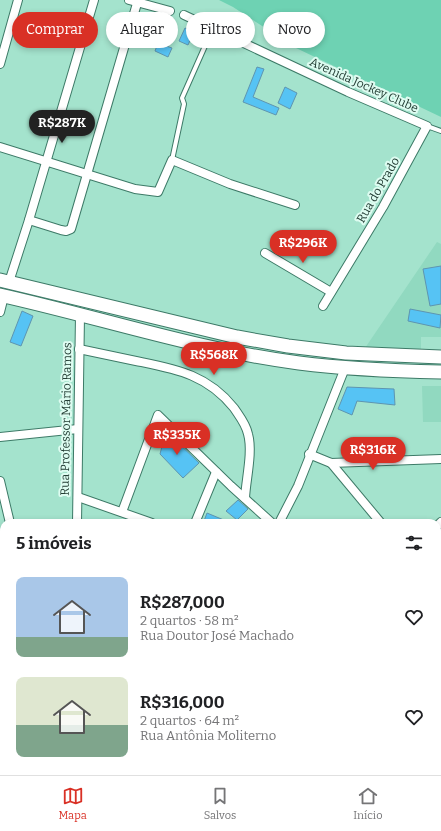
<!DOCTYPE html>
<html lang="pt">
<meta charset="utf-8">
<style>
:root{--surface:#fff;--page:#f6f6f6;--text:#202124;--muted:#757577;--line:#e0e0e0;--accent:#d93025}
body{margin:0;font-family:Bitter,serif;background:var(--page);color:var(--text);height:100vh;display:flex;flex-direction:column;font-size:15px;white-space:nowrap}
*{box-sizing:border-box;margin:0}
p{font-size:13px;color:var(--muted)}
.icon{flex:none;width:22px;height:22px;fill:none;stroke:currentColor;stroke-width:2;stroke-linecap:round;stroke-linejoin:round}
.map{position:relative;flex:1;overflow:hidden}
.details{position:absolute;left:0px;top:519px;width:441px;height:256px;display:flex;flex-direction:column;background:var(--surface);border-radius:12px 12px 0 0;box-shadow:0 2px 6px #0003}
.details>*{flex:none}
.top-card{position:absolute;left:12px;top:12px;width:417px;height:36px;display:flex;gap:8px}
.price{position:absolute;translate:-50% -34px;padding:0 9px;border-radius:14px;background:var(--accent);color:#fff;font-size:13px;line-height:26px;filter:drop-shadow(0 1px 2px #0008)}
.price::after{content:'';position:absolute;left:50%;top:24px;width:12px;height:9px;margin-left:-6px;background:inherit;clip-path:polygon(0 0,100% 0,50% 100%)}
.price.selected{background:#222;color:#fff}
ul{padding:0;list-style:none}
li{display:flex;align-items:center;gap:12px;height:100px;padding:0 16px}
li span{display:grid;place-items:center;flex:none;width:112px;height:80px;border-radius:8px;color:#555}
li>.icon{margin-inline-start:auto}
span .icon{width:48px;height:48px;fill:#fffc;stroke-width:1}
li b{font-size:17px}
h2{display:flex;justify-content:space-between;align-items:center;height:48px;padding:0 16px;font-size:17px}
.pill{padding:0 14px;border-radius:18px;background:var(--surface);box-shadow:0 2px 6px #0003;font-size:14px;line-height:36px}
.pill.selected{background:var(--accent);color:#fff}
.tab-bar{display:flex;justify-content:space-around;align-items:center;height:56px;border-top:1px solid var(--line);background:var(--surface);font-size:11px;color:var(--muted)}
.tab-bar a{display:grid;justify-items:center;gap:2px}
.tab-bar .selected{color:var(--accent)}
.map>svg:first-child{display:block}
.built{fill:#91d9c0}
.green{fill:#6ed2b3}
.building{fill:#56c3f4;stroke:#5e95b0}
.lines{fill:none;stroke-linecap:round;stroke-linejoin:round}
.service-casing{stroke:#3d7a67;stroke-width:6}
.minor-casing{stroke:#3d7a67;stroke-width:10}
.tertiary-casing{stroke:#3d7a67;stroke-width:12}
.secondary-casing{stroke:#3d7a67;stroke-width:13}
.trunk-casing{stroke:#3d7a67;stroke-width:15}
.service{stroke:#fff;stroke-width:4}
.minor{stroke:#fff;stroke-width:8}
.tertiary{stroke:#fff;stroke-width:10}
.secondary{stroke:#fff;stroke-width:11}
.trunk{stroke:#fff;stroke-width:13}
.labels{text-anchor:middle;stroke-width:4;stroke-linejoin:round;paint-order:stroke}
.street-label{font-size:12px;fill:#243e35;stroke:#defcf1}
</style>
<div class="map">
<svg width="441" height="775" viewBox="0 0 441 775">
<rect width="100%" height="100%" fill="#a4e3cd"/>
<!-- built -->
<g class="built">
<path d="M437 242 441 244V337H421V354L363 351Z"/>
<path d="M422 386H441V422H423Z"/>
<path d="M0 625 4 627V745L0 756Z"/>
<path d="M345 771H390L400 775H343Z"/>
</g>
<!-- green -->
<path class="green" d="M219 0H441V117L296 48 233 7Z"/>
<!-- building -->
<g class="building">
<path d="M185 28 194 32 188 45 179 41Z"/>
<path d="M158 43 172 48 168 57 155 51Z"/>
<path d="M257 67 264 69 253 97 279 108 276 115 243 102Z"/>
<path d="M285 87 297 93 290 109 278 103Z"/>
<path d="M441 266V304L430 306 423 269Z"/>
<path d="M410 309 441 315 440 328 408 321Z"/>
<path d="M22 311 33 316 21 346 10 342Z"/>
<path d="M347 387 394 389 395 405 357 401 352 415 338 409Z"/>
<path d="M166 431 199 463 183 478 160 454Z"/>
<path d="M238 500 248 509 237 520 226 511Z"/>
<path d="M207 513 231 523 204 521Z"/>
</g>
<g class="lines">
<!-- service casing -->
<g class="service-casing">
<g id="service">
<path d="M427 126 441 131"/>
<path d="M172 160 184 104 182 98 213 28"/>
<path d="M0 664 4 661"/>
</g>
</g>
<!-- minor casing -->
<g class="minor-casing">
<g id="minor">
<path d="M129 0 170 11"/>
<path d="M184 15 348 92 427 126 383 207 323 306"/>
<path d="M0 64 18 0"/>
<path d="M0 147 135 189 158 192 172 160 230 184 295 205"/>
<path d="M29 220 61 230 66 231 71 229 138 0"/>
<path d="M265 253 331 292"/>
<path d="M9 282 29 220 94 0"/>
<path d="M0 312 4 296"/>
<path d="M79 349C98 353 117 357 136 361 175 369 207 374 234 408 240 417 246 424 248 434 253 452 246 479 245 498"/>
<path d="M0 437 78 429"/>
<path d="M309 454 331 463 441 459"/>
<path d="M331 463 381 523"/>
<path d="M0 481 10 523"/>
<path d="M78 497 152 523"/>
<path d="M122 512 158 415 231 486 272 523"/>
<path d="M77 523 80 315"/>
<path d="M195 523 216 472"/>
<path d="M279 523 298 486 345 368"/>
<path d="M437 526 441 522"/>
<path d="M0 536 4 537"/>
<path d="M437 649 441 651"/>
<path d="M0 753 4 742"/>
<path d="M80 771 91 775"/>
<path d="M178 775 180 771"/>
<path d="M259 775 260 771"/>
<path d="M339 775 340 771"/>
</g>
</g>
<!-- tertiary casing -->
<g class="tertiary-casing">
<path id="tertiary" d="M0 625 4 626"/>
</g>
<!-- secondary casing -->
<g class="secondary-casing">
<g id="secondary">
<path d="M437 666 441 657"/>
<path d="M410 775 411 771"/>
</g>
</g>
<!-- trunk casing -->
<g class="trunk-casing">
<g id="trunk">
<path d="M0 280 237 337 288 346 346 353 441 357"/>
<path d="M0 295C99 317 198 350 299 363 346 369 394 371 441 372"/>
</g>
</g>
<!-- service -->
<use href="#service" class="service"/>
<!-- minor -->
<use href="#minor" class="minor"/>
<!-- tertiary -->
<use href="#tertiary" class="tertiary"/>
<!-- secondary -->
<use href="#secondary" class="secondary"/>
<!-- trunk -->
<use href="#trunk" class="trunk"/>
</g>
<g class="labels">
<!-- street labels -->
<g class="street-label">
<text transform="translate(364 85) rotate(24)" y="4">Avenida Jockey Clube</text>
<text transform="translate(378 190) rotate(-60)" y="4">Rua do Prado</text>
<text transform="translate(66 419) rotate(-89)" y="4">Rua Professor Mário Ramos</text>
</g>
</g>
</svg>
<b class="price selected" style="left:62px;top:144px">R$287K</b>
<b class="price" style="left:303px;top:264px">R$296K</b>
<b class="price" style="left:214px;top:376px">R$568K</b>
<b class="price" style="left:177px;top:456px">R$335K</b>
<b class="price" style="left:373px;top:471px">R$316K</b>
<div class="top-card">
<a class="pill selected">Comprar</a>
<a class="pill">Alugar</a>
<a class="pill">Filtros</a>
<a class="pill">Novo</a>
</div>
<section class="details">
<h2>5 imóveis<svg class="icon" aria-label="filters" viewBox="0 0 24 24"><path d="M4 7h16M4 17h16"/><circle cx="9" cy="7" r="2"/><circle cx="15" cy="17" r="2"/></svg></h2>
<ul>
<li><span style="background:linear-gradient(#a9c7e8 75%,#7fa58c 0)"><svg class="icon" aria-label="home" viewBox="0 0 24 24"><path d="M3 11l9-7 9 7M6 9v11h12V9"/></svg></span><div><b>R$287,000</b><p>2 quartos · 58 m²</p><p>Rua Doutor José Machado</p></div><svg class="icon" aria-label="heart" viewBox="0 0 24 24"><path d="M12 20l-8-8c-3-5 5-10 8-4 3-6 11-1 8 4z"/></svg></li>
<li><span style="background:linear-gradient(#dfe7d0 60%,#7fa58c 0)"><svg class="icon" aria-label="home" viewBox="0 0 24 24"><path d="M3 11l9-7 9 7M6 9v11h12V9"/></svg></span><div><b>R$316,000</b><p>2 quartos · 64 m²</p><p>Rua Antônia Moliterno</p></div><svg class="icon" aria-label="heart" viewBox="0 0 24 24"><path d="M12 20l-8-8c-3-5 5-10 8-4 3-6 11-1 8 4z"/></svg></li>
</ul>
</section>
</div>
<nav class="tab-bar">
<a class="selected"><svg class="icon" aria-label="map" viewBox="0 0 24 24"><path d="M3 6l6-2 6 2 6-2v14l-6 2-6-2-6 2zM9 4v14M15 6v14"/></svg>Mapa</a>
<a><svg class="icon" aria-label="saved" viewBox="0 0 24 24"><path d="M7 4h10v16l-5-4-5 4z"/></svg>Salvos</a>
<a><svg class="icon" aria-label="home" viewBox="0 0 24 24"><path d="M3 11l9-7 9 7M6 9v11h12V9"/></svg>Início</a>
</nav>
